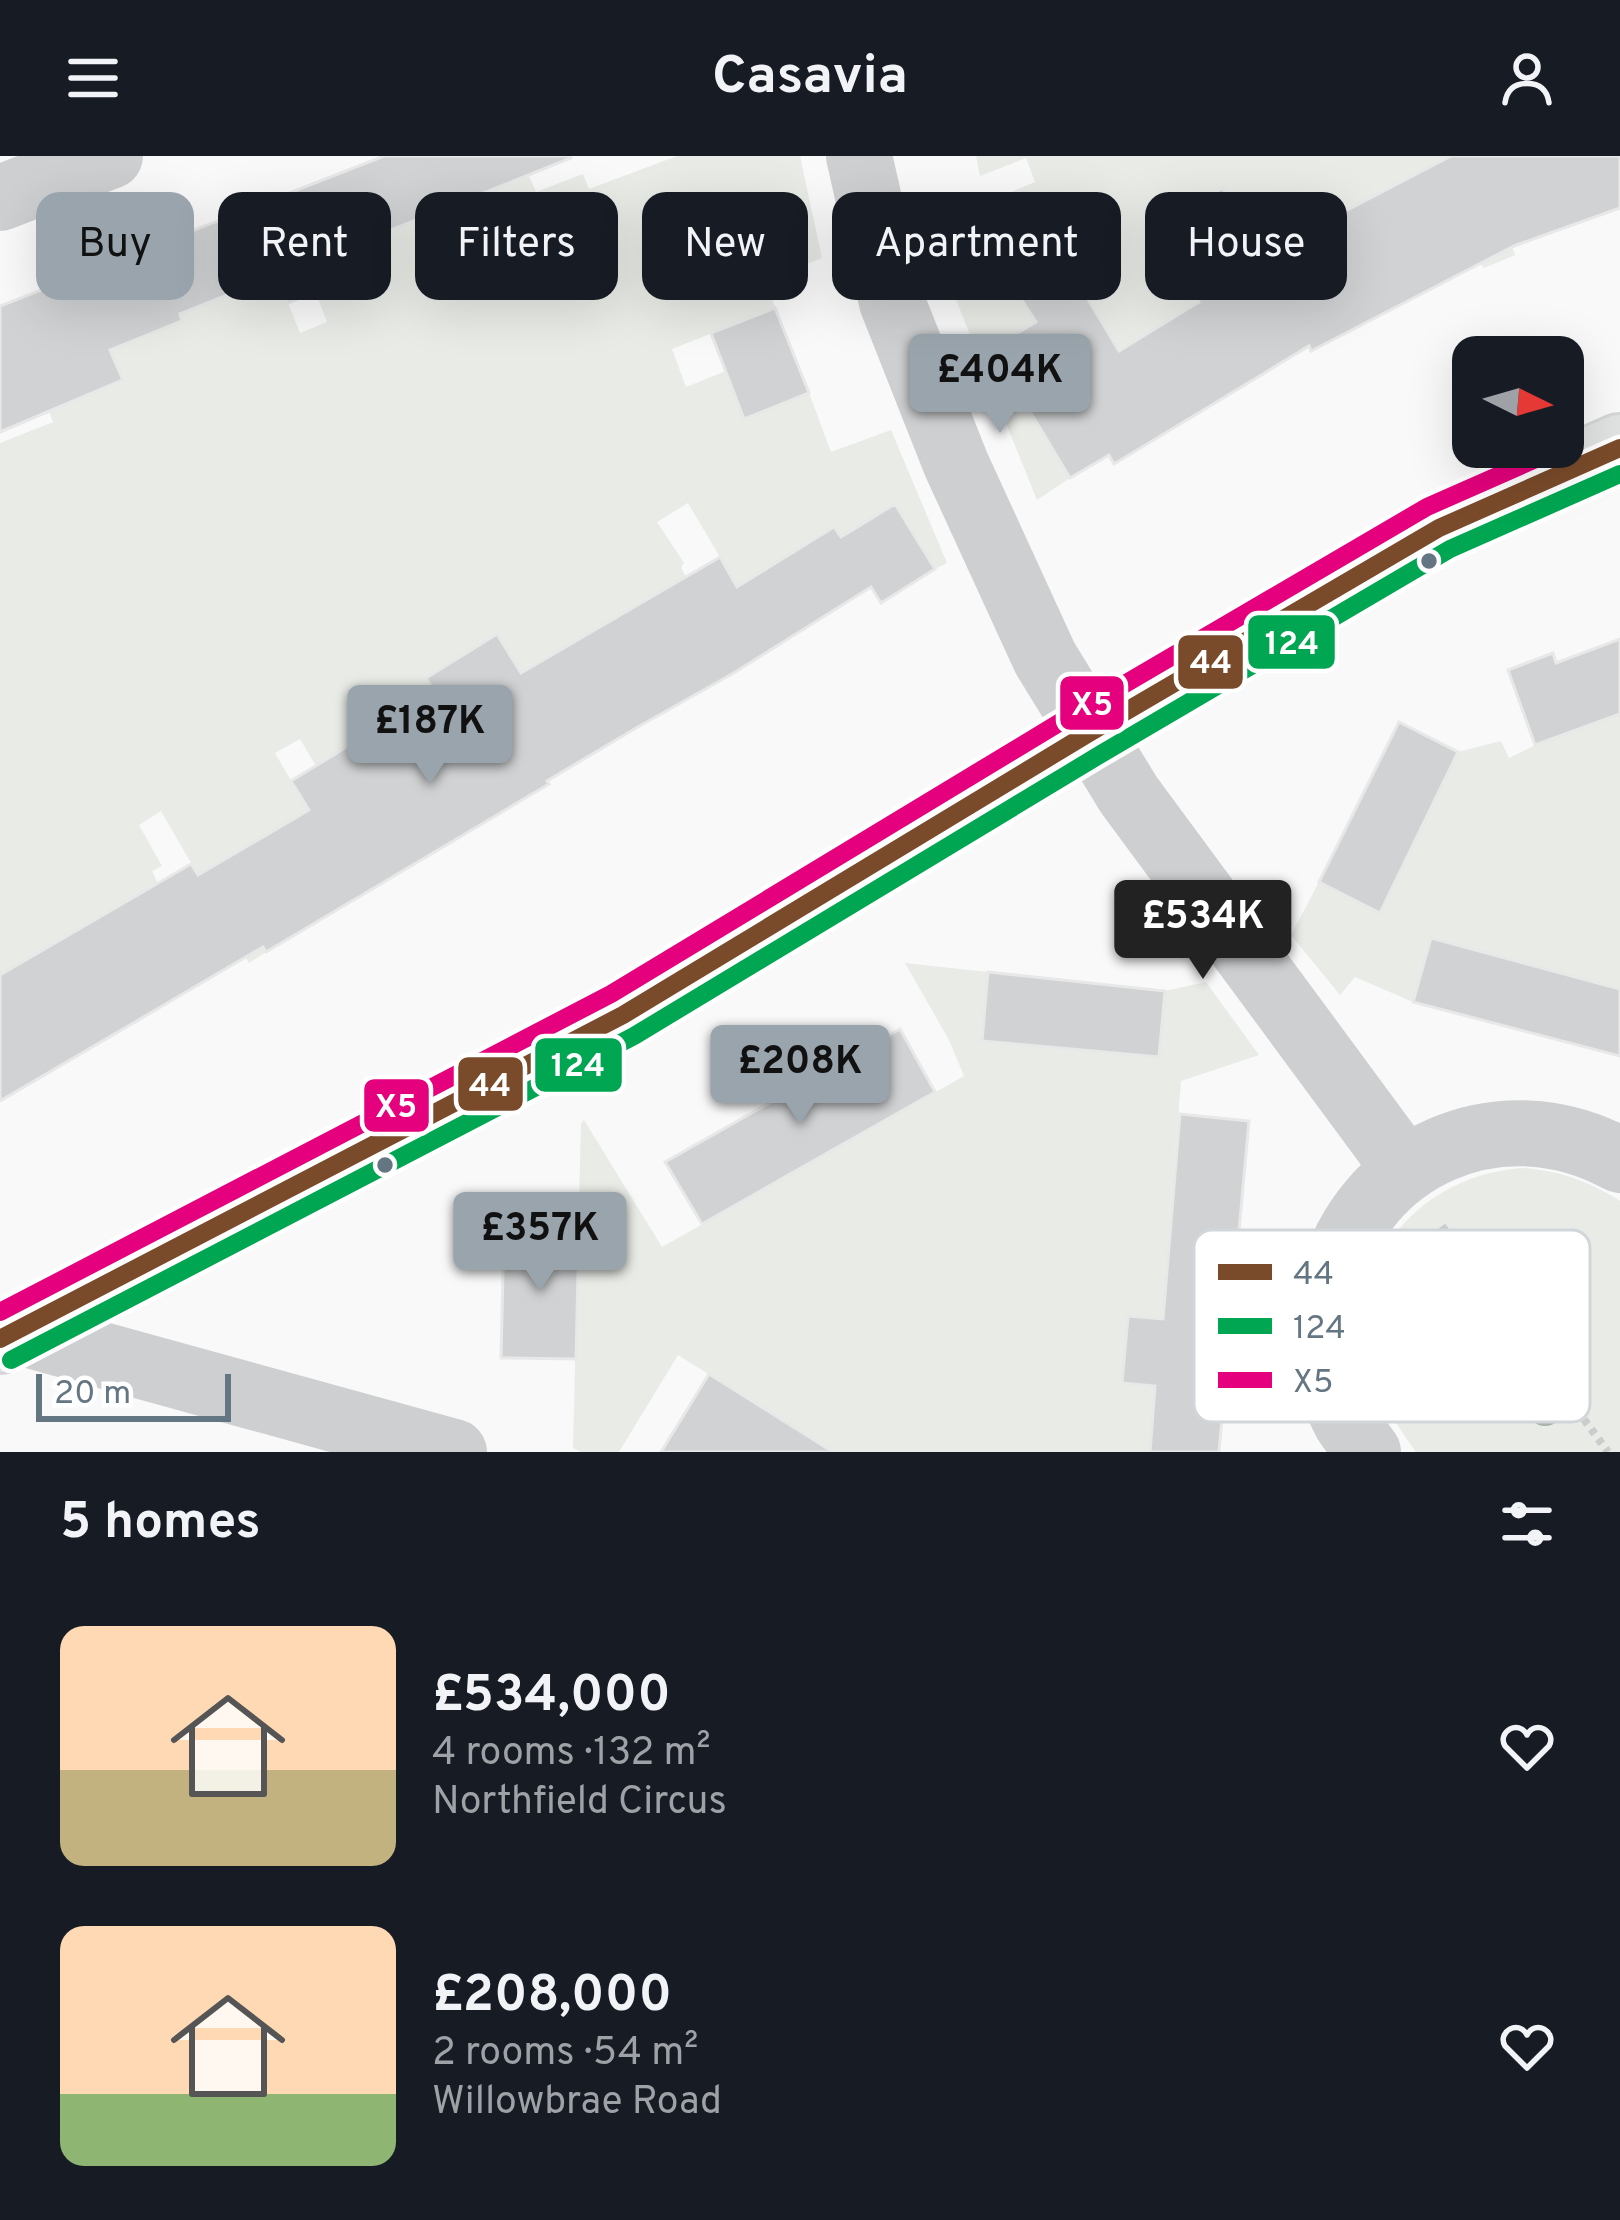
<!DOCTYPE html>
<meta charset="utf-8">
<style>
:root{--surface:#171b24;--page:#20242c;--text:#f1f3f6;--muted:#9ea1a6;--accent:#99a4ac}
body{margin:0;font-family:Overpass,sans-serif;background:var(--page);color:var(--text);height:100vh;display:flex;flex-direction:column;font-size:45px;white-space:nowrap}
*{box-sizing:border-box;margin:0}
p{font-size:39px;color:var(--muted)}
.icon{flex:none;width:66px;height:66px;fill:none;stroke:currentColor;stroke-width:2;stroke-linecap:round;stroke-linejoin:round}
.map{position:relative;height:1296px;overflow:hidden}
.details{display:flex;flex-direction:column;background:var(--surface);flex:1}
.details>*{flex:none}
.banner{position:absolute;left:36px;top:36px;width:1548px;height:108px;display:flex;gap:24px}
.needle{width:78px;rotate:95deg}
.buttons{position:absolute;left:1452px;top:180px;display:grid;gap:24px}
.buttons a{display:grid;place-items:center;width:132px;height:132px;border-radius:24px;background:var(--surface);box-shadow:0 12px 48px #0002;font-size:60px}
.scale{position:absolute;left:36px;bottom:30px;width:195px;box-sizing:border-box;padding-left:12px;border:6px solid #657683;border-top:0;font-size:33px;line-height:42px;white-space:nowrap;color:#657683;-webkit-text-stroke:9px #fff;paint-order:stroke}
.price{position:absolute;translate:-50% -102px;padding:0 27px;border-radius:12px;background:var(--accent);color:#111;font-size:39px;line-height:78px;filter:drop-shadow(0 3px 6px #0008)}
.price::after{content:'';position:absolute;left:50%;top:72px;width:36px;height:27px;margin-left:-18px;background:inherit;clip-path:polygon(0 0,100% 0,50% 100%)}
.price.current{background:#222;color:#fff}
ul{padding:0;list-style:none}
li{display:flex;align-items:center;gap:36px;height:300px;padding:0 60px}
li span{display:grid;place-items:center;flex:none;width:336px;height:240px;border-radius:24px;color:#555}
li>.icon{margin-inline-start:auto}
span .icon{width:144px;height:144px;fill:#fffc;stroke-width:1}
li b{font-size:51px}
h2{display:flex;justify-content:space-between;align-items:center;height:144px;padding:0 60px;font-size:51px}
.tag{padding:0 42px;border-radius:24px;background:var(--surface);box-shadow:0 12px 48px #0002;font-size:42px;line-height:108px}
.tag.current{background:var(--accent);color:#111}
header{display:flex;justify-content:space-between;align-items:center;height:156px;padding:0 60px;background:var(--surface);font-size:54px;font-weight:700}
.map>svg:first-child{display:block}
.green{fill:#e8ebe6}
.building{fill:#d0d2d3;stroke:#e8e8e8;stroke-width:3}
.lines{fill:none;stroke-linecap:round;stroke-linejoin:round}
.primary-casing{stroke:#d5d6d7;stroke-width:72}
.path{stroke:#cbcccd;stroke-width:8;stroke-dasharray:6 6;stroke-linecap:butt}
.street{stroke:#cecfd0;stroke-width:66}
.primary{stroke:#e1e2e2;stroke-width:66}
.bus-1-casing{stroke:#fff;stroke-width:27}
.bus-2-casing{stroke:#fff;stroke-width:27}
.bus-3-casing{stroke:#fff;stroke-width:27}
.bus-1{stroke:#7a4b2a;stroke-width:18}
.bus-2{stroke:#00a651;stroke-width:18}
.bus-3{stroke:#e5007d;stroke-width:18}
.tree{fill:#a9b3a7}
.bus-dot{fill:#657683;stroke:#fff;stroke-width:4.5}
.key{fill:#fff;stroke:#d1d6da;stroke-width:3}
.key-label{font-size:33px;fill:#657683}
.line-badge{stroke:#fff;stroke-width:4.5}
.badge-label{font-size:33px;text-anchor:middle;font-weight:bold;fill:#fff}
</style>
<header><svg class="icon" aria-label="menu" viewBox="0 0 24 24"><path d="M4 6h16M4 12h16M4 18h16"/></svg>Casavia<svg class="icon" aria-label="person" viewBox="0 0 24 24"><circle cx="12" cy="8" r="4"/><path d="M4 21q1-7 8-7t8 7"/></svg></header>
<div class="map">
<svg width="1620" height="1296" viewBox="0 0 1620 1296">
<rect width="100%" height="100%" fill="#f9f9f9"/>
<!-- green -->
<g class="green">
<path d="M677 0H800L822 102 766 124 775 152 672 193 686 231 726 215 745 263 809 237 831 296 891 274 947 407 935 413 895 348 841 381 833 371 754 421 791 481 774 493 688 347 657 366 684 407 681 411 686 421 521 518 497 479 426 522 451 564 331 636 300 583 275 597 308 654 215 710 266 796 249 807 161 655 139 669 162 710 152 715 158 728 0 822V287L53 266 30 203 72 245 122 224 108 186 161 174 182 165 180 158 277 119 300 177 327 166 310 122 361 116 382 106 373 81 529 20 536 36 583 18 589 33Z"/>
<path d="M976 0H1478L1515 99 1484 112 1480 108 1448 124 1413 56 1421 16 1262 98 1250 76 1245 77 1223 33 1160 64 1201 145 1119 194 1084 137 993 192 1070 322 1037 344 948 124 997 105 1049 75 1026 36 994 53 990 45 1035 26 1026 2 980 20Z"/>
<path d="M1620 558V833L1431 782 1413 846 1355 821 1340 839 1291 779 1319 726 1378 756 1458 596 1501 585 1509 602 1534 590Z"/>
<path d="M905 807 988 816 983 885 1158 901 1165 835 1206 826 1259 899 1181 925 1162 1163 1128 1161 1122 1226 1155 1230 1150 1296H833L678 1199 619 1296H581L573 1292 581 967 584 964 662 1091 964 920 949 884Z"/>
<path d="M1523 1012C1560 1015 1588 1025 1620 1045V1296H1416C1396 1267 1376 1240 1368 1205 1347 1102 1422 1019 1523 1012Z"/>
</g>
<!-- building -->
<g class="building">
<path d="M384 0H570L571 2 373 81 382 107 288 147 277 119 180 158 182 165 110 194 123 224 0 276V150Z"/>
<path d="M1451 0H1620V52L1514 90 1311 195 1309 190 1114 308 1109 299 1070 322 992 192 1036 166 971 65 1024 36 1119 195 1199 146 1159 65 1223 32 1257 101Z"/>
<path d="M775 152 809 237 744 263 711 177Z"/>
<path d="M895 348 935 413 881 447 871 431 732 518 636 572 547 625 549 628 266 796 263 791 0 945V819L191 708 198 719 309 654 291 625 435 537 426 522 497 478 521 517 720 401 737 431 834 371 841 381Z"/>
<path d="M1620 483V558L1535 589 1508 514 1553 497 1556 507Z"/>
<path d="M1399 566 1458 596 1380 757 1319 726Z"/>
<path d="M1431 782 1620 833V900L1413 846Z"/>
<path d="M988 816 1165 835 1159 901 982 885Z"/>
<path d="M900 873 935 936 702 1068 665 1006Z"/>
<path d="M1180 958 1249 965 1219 1296H1150L1155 1230 1122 1227 1128 1160 1163 1163Z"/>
<path d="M504 1072 579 1073 576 1203 501 1202Z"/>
<path d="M709 1218 833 1296H661Z"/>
</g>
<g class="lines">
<!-- primary casing -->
<g class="primary-casing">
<path id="primary" d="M0 1183 623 859 1089 577 1439 372 1620 292"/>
</g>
<!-- path -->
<path class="path" d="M1442 1070 1608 1296"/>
<!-- street -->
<g class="street">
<path d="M859 0 892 146 956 308 1045 502 1129 639 1405 1013"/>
<path d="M0 42 110 0"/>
<path d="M15 1175 454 1296"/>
<path d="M1368 1296C1361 1286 1352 1276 1346 1266 1324 1226 1318 1175 1329 1131 1361 999 1501 938 1620 1004"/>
</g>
<!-- primary -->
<use href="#primary" class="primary"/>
<!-- bus-1 casing -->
<g class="bus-1-casing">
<path id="bus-1" d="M0 1183 623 859 1089 577 1439 372 1620 292"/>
</g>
<!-- bus-2 casing -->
<g class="bus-2-casing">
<path id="bus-2" d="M11 1204 634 880 1101 598 1450 393 1620 318"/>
</g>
<!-- bus-3 casing -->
<g class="bus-3-casing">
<path id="bus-3" d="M0 1156 611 838 1077 556 1427 351 1563 291"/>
</g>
<!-- bus-1 -->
<use href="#bus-1" class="bus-1"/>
<!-- bus-2 -->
<use href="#bus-2" class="bus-2"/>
<!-- bus-3 -->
<use href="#bus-3" class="bus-3"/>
</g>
<!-- trees -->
<circle class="tree" cx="1545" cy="1252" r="18"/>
<!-- markers -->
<g class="bus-dot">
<circle cx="1429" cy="405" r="10"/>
<circle cx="385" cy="1009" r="10"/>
</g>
<!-- legend -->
<rect x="1194" y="1074" width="396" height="192" rx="18" class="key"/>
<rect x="1218" y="1108" width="54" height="16" fill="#7a4b2a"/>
<rect x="1218" y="1162" width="54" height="16" fill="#00a651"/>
<rect x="1218" y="1216" width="54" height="16" fill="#e5007d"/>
<g class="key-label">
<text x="1293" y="1128">44</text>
<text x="1293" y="1182">124</text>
<text x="1293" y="1236">X5</text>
</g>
<g class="line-badge">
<rect x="1246" y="457" width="91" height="58" rx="12" fill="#00a651"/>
<rect x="1176" y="477" width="69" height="58" rx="12" fill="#7a4b2a"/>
<rect x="1058" y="518" width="68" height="58" rx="12" fill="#e5007d"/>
<rect x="533" y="880" width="91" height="58" rx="12" fill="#00a651"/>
<rect x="456" y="899" width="69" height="58" rx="12" fill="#7a4b2a"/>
<rect x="362" y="921" width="69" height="57" rx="12" fill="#e5007d"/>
</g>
<g class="badge-label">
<text x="1292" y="498">124</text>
<text x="1211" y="517">44</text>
<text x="1092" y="559">X5</text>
<text x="578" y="920">124</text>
<text x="490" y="940">44</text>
<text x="396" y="961">X5</text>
</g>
</svg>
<div class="buttons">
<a><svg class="needle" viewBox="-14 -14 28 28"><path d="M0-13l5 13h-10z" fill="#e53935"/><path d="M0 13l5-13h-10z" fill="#9ea1a6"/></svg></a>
</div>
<div class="scale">20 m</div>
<b class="price" style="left:1000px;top:280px">£404K</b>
<b class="price" style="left:430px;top:631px">£187K</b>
<b class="price current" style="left:1203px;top:826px">£534K</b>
<b class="price" style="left:800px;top:971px">£208K</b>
<b class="price" style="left:540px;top:1138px">£357K</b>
<div class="banner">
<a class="tag current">Buy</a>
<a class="tag">Rent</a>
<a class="tag">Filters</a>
<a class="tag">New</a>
<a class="tag">Apartment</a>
<a class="tag">House</a>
</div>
</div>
<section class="details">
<h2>5 homes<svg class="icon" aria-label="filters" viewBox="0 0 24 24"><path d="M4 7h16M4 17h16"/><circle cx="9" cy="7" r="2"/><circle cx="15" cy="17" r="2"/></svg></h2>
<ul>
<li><span style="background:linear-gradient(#ffd9b3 60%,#c2b280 0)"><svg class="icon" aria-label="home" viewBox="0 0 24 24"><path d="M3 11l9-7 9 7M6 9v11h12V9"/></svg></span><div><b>£534,000</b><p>4 rooms · 132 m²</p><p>Northfield Circus</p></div><svg class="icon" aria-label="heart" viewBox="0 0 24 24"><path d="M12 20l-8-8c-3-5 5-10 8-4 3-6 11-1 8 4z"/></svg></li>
<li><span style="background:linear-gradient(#ffd9b3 70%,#8fb573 0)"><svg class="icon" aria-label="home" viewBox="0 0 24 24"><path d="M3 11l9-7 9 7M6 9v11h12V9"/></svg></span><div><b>£208,000</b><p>2 rooms · 54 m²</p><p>Willowbrae Road</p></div><svg class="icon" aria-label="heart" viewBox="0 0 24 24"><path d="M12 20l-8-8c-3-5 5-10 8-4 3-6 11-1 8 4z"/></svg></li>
</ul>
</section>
